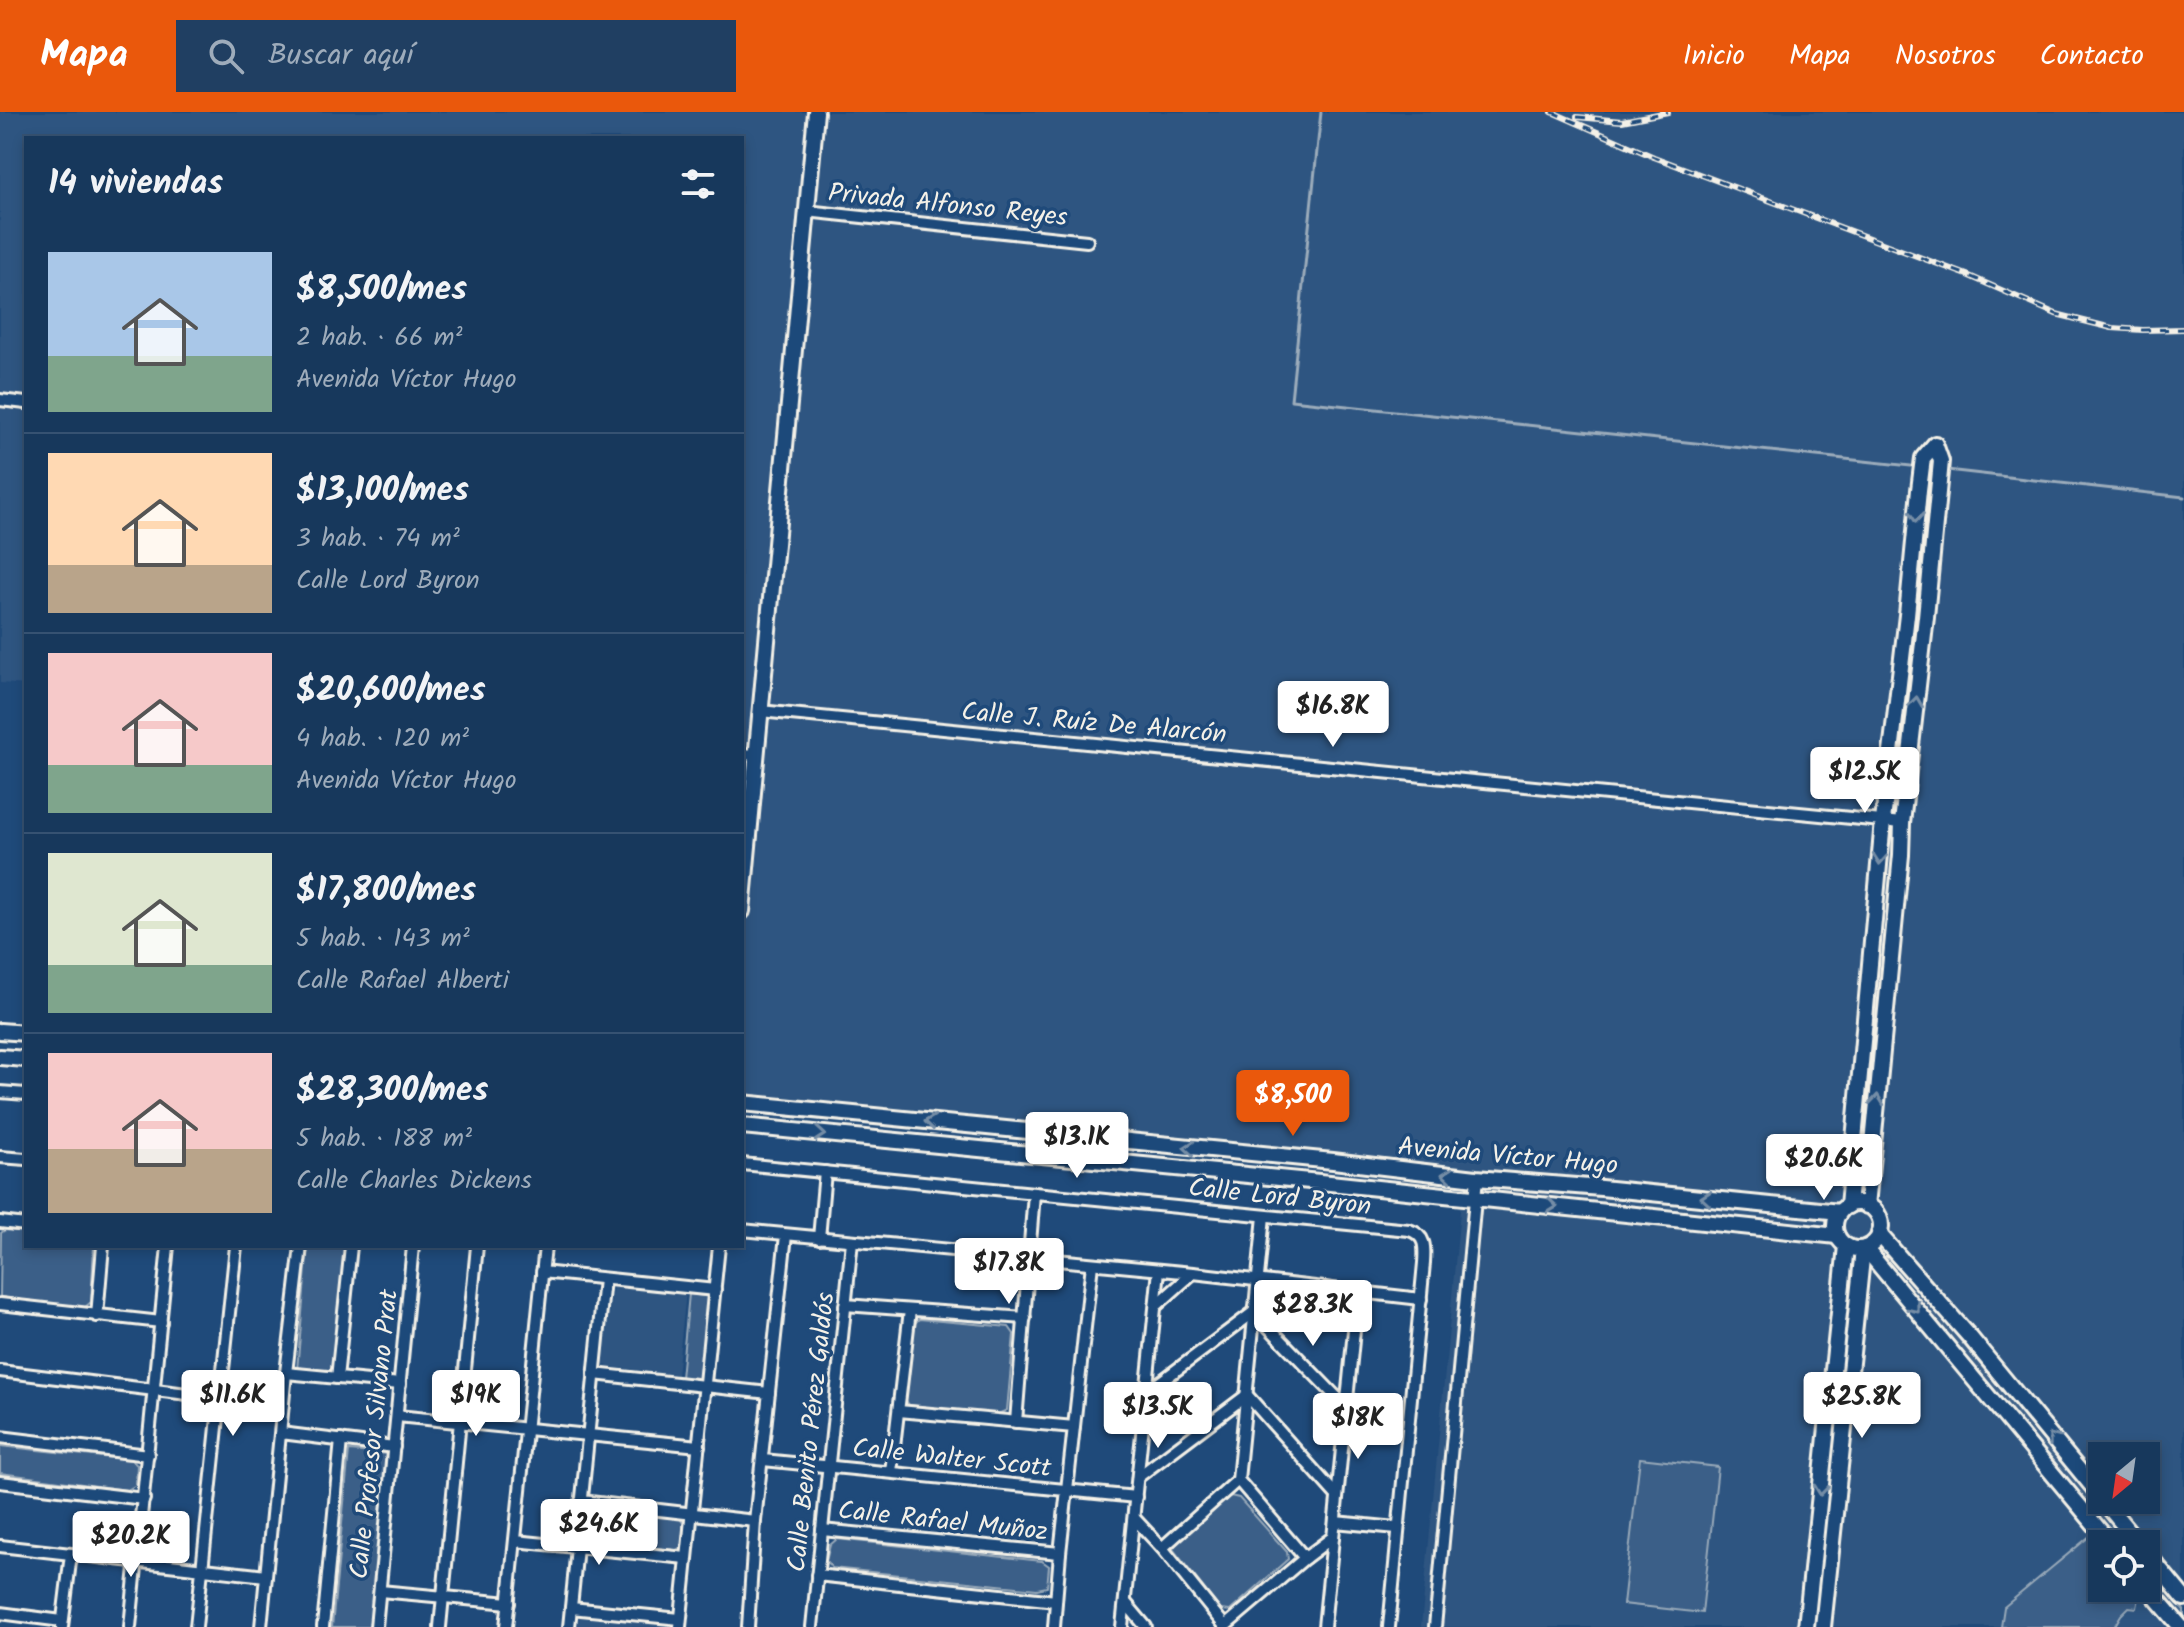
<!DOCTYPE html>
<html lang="es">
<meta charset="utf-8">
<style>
:root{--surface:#17385c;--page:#203f62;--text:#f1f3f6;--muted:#9eacbb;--line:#365272;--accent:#ea580c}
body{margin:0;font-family:Kalam,sans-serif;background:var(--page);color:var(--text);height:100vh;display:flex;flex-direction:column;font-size:30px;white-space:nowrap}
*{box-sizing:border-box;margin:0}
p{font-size:26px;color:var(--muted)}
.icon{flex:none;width:44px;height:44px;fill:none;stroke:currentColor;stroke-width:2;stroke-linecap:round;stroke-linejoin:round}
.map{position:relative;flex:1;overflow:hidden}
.details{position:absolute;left:24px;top:24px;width:720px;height:1112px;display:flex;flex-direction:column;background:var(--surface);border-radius:0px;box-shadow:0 4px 12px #0003,0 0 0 2px var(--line)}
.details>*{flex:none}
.needle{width:52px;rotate:209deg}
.tools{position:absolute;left:2088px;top:1330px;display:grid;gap:16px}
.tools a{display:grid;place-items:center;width:72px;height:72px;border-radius:0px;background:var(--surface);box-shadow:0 4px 12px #0003,0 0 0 2px var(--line);font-size:40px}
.price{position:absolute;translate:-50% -68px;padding:0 18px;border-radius:8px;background:#fff;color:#222;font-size:26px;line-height:52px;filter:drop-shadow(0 2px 4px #0008)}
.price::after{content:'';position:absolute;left:50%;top:48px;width:24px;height:18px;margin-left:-12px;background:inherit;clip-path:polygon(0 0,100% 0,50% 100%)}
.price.active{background:var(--accent);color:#fff}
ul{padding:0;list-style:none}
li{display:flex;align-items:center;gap:24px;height:200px;padding:0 24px}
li+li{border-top:2px solid var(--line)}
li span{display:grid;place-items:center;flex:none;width:224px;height:160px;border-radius:0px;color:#555}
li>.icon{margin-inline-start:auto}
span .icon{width:96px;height:96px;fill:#fffc;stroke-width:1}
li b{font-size:34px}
h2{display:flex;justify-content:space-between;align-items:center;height:96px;padding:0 24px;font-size:34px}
header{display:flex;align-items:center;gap:48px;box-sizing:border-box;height:112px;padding:0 40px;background:var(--accent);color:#fff}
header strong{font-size:38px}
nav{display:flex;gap:44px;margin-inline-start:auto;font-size:28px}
.search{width:560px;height:72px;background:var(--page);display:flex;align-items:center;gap:20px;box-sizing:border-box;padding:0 28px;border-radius:0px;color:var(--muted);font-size:30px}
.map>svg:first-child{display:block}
.built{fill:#2d5581;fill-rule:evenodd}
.green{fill:#3a5f88;stroke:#97a8b8;stroke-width:2}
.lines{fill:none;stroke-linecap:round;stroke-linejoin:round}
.stream{stroke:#9cacbb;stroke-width:3}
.street-casing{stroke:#f4f1e8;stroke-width:16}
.secondary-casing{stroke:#f4f1e8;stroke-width:20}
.street{stroke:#1f4a7a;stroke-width:10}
.secondary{stroke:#1f4a7a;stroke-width:14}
.rail-casing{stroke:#f4f1e8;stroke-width:6}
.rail{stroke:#1f4a7a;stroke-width:3;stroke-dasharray:9;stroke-linecap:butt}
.oneway{stroke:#748da6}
.labels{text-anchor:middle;stroke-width:7;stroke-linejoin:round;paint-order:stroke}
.street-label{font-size:26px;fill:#f4f1e8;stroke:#1f4a7a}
</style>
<header>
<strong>Mapa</strong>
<div class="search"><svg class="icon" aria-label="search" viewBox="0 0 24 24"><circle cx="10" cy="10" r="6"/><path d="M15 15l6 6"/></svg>Buscar aquí</div>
<nav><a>Inicio</a><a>Mapa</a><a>Nosotros</a><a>Contacto</a></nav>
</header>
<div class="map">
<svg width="2184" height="1515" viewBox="0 0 2184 1515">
<rect width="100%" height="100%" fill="#1f4a7a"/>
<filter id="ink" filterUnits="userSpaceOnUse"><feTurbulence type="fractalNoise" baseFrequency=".0125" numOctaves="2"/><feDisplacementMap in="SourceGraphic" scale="16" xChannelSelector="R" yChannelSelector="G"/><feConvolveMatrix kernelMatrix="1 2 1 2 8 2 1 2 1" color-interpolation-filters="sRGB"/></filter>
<g filter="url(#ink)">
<!-- built -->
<g class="built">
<path d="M0 0H2184V1515H1421L1464 1056 742 991V26H26V573L0 571ZM2102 1344H2146V1388H2102ZM2102 1432H2146V1476H2102Z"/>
<path d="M616 1172 686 1180 677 1263 608 1255 604 1252 602 1249 613 1173Z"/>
<path d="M579 1505 672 1514V1515H578Z"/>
</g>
<!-- green -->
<g class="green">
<path d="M5 1118 26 1120V1134H94L91 1190 84 1196 0 1185 1 1121Z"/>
<path d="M308 1134H347L335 1262 297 1258Z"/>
<path d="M1884 1136 2129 1432H2122L1880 1141Z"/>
<path d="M689 1182 711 1185 703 1268 681 1266Z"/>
<path d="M919 1207 1009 1215 1014 1222 1007 1298 996 1303 909 1293 905 1287 915 1211Z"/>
<path d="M0 1334 131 1348 137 1353 136 1373 127 1378 0 1361Z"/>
<path d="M349 1339 389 1342 371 1515H332Z"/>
<path d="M1640 1346 1718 1355 1702 1501 1623 1492Z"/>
<path d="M1230 1384 1239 1386 1287 1440 1288 1447 1230 1499 1221 1498 1173 1437 1176 1432Z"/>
<path d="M599 1397 679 1405 683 1411V1434L676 1438 590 1431 588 1424 592 1401Z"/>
<path d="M2090 1424 2102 1438V1476H2135L2140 1481 2137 1496 2129 1495 2121 1503 2114 1515H2001L2004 1495Z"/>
<path d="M837 1427 1042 1449 1049 1454 1047 1475 1037 1477 832 1456 826 1449 830 1433Z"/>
<path d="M2146 1452 2184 1498V1506L2146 1461Z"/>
</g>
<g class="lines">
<!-- stream -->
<g class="stream">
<path d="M1321 0 1291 288 1911 354"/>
<path d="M1947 358 2184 385"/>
</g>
<!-- street casing -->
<g class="street-casing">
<g id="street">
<path d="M806 99 1087 129"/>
<path d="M0 288 26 291"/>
<path d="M760 599 1902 711"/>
<path d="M742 642 756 643"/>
<path d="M0 980 26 982"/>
<path d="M0 1045 26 1047"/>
<path d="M742 1052 1409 1118C1426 1123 1425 1136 1424 1151L1389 1515"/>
<path d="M0 1110 26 1113"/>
<path d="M742 1118 1193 1161 1421 1187"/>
<path d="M819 1126 825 1060"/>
<path d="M542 1160 715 1178"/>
<path d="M1325 1176 1355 1215"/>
<path d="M0 1192 161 1210"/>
<path d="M845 1193 1025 1206"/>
<path d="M1156 1194 1193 1161"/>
<path d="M97 1204 103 1134"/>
<path d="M0 1259 220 1286 283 1291"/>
<path d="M286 1261 400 1272"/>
<path d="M594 1262 769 1281"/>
<path d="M337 1266 351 1134"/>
<path d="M1147 1280 1254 1200 1346 1295"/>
<path d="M899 1299 1074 1315"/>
<path d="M397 1304 699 1334"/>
<path d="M1016 1310 1034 1081"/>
<path d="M281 1321 394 1335"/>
<path d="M0 1325 148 1343"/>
<path d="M763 1348 1136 1385"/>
<path d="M891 1360 910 1198"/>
<path d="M1138 1365 1247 1283 1337 1384"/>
<path d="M1238 1368 1305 1446"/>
<path d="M0 1370 144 1387"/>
<path d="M581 1389 755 1409"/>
<path d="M1134 1406 1162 1436 1224 1513"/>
<path d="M1335 1410 1397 1416"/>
<path d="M822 1418 1060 1441"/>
<path d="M515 1429 686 1446"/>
<path d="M0 1434 266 1464"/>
<path d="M1162 1436 1238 1368 1264 1104"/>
<path d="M817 1463 1056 1489"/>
<path d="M380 1479 509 1491"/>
<path d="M1125 1490 1146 1515"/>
<path d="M571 1496 680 1507"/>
<path d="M0 1501 62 1509"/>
<path d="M62 1515 71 1442"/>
<path d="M130 1515 168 1134"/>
<path d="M196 1515 236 1134"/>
<path d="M261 1515 286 1261 301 1134"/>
<path d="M323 1515 341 1328"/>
<path d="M376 1515 413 1134"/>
<path d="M440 1515 477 1134"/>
<path d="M506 1515 545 1134"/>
<path d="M569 1515 604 1167"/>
<path d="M680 1515 719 1134"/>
<path d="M748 1515 755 1409 786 1123"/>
<path d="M812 1515 852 1129"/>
<path d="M1054 1515 1060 1441 1092 1152"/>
<path d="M1122 1515 1159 1158"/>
<path d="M1224 1515 1305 1446 1333 1425"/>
<path d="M1324 1515 1358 1179"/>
<path d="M1435 1515 1477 1066"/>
</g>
</g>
<!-- secondary casing -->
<g class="secondary-casing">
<g id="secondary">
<path d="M742 799 816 0"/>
<path d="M0 919 26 921"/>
<path d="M0 945 26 947"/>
<path d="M742 991 1333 1049 1476 1066 1601 1076 1840 1100"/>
<path d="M742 1014 1330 1071 1837 1124"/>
<circle cx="1858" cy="1114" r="23"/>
<path d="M1848 1094 1883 709 1907 503 1919 378 1923 346 1935 332 1941 349 1926 505 1902 711 1901 743 1867 1094"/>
<path d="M1879 1122 1969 1224 2102 1386"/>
<path d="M1865 1136 2111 1432"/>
<path d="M2103 1388 2139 1432"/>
<path d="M2146 1440 2184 1486"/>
<path d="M2146 1474 2181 1515"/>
<path d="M1806 1515 1846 1134"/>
<path d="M1823 1515 1863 1137"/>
</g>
</g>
<!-- street -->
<use href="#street" class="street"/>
<!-- secondary -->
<use href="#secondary" class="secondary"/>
<!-- rail casing -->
<g class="rail-casing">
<g id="rail">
<path d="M1552 0 1654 45 1967 163 2056 202 2112 216 2143 218 2184 217"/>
<path d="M1577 5 1622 9 1668 0"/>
</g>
</g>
<!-- rail -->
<use href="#rail" class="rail"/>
</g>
<!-- one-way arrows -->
<defs><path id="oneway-chevron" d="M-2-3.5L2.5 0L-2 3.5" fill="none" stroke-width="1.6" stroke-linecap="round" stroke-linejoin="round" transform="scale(2)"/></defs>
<g class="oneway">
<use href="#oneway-chevron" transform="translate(1916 405) rotate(95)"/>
<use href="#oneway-chevron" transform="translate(1916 590) rotate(-83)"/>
<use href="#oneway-chevron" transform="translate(1880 747) rotate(95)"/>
<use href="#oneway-chevron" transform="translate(1877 988) rotate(-84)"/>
<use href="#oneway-chevron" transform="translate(930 1010) rotate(-174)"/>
<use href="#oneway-chevron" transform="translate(820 1022) rotate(5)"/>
<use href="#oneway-chevron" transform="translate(1189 1036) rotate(-175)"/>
<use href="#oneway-chevron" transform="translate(1447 1063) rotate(-173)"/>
<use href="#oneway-chevron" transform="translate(1706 1086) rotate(-175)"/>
<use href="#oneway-chevron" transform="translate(1552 1094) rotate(6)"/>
<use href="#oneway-chevron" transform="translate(1915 1196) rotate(51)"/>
<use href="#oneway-chevron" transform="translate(2053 1326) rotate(-129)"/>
<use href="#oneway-chevron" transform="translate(1821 1378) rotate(96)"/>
</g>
</g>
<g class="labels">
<!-- street labels -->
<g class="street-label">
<text transform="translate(948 92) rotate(6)" y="9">Privada Alfonso Reyes</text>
<text transform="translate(1094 610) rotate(5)" y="9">Calle J. Ruíz De Alarcón</text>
<text transform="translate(1508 1043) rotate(5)" y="9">Avenida Víctor Hugo</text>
<text transform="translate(1280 1084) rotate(6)" y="9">Calle Lord Byron</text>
<text transform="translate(810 1320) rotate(-84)" y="9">Calle Benito Pérez Galdós</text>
<text transform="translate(373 1322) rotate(-84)" y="9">Calle Profesor Silvano Prat</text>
<text transform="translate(952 1345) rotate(6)" y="9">Calle Walter Scott</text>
<text transform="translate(943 1408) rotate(6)" y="9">Calle Rafael Muñoz</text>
</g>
</g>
</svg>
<div class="tools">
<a><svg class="needle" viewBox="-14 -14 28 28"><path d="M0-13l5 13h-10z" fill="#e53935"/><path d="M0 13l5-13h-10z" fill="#9eacbb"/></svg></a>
<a><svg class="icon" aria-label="locate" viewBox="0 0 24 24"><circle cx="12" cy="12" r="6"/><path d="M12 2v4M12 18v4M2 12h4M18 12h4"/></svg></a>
</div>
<b class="price" style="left:1333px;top:637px">$16.8K</b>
<b class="price" style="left:1865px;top:703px">$12.5K</b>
<b class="price active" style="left:1293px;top:1026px">$8,500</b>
<b class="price" style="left:1077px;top:1068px">$13.1K</b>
<b class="price" style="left:1824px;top:1090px">$20.6K</b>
<b class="price" style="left:1009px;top:1194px">$17.8K</b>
<b class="price" style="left:1313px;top:1236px">$28.3K</b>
<b class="price" style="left:233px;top:1326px">$11.6K</b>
<b class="price" style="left:476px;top:1326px">$19K</b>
<b class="price" style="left:1862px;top:1328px">$25.8K</b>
<b class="price" style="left:1158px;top:1338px">$13.5K</b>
<b class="price" style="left:1358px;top:1349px">$18K</b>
<b class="price" style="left:599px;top:1455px">$24.6K</b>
<b class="price" style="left:131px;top:1467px">$20.2K</b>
<section class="details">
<h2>14 viviendas<svg class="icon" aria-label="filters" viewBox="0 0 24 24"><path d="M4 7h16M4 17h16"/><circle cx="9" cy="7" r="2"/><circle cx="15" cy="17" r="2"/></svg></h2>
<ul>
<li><span style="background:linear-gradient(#a9c7e8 65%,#7fa58c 0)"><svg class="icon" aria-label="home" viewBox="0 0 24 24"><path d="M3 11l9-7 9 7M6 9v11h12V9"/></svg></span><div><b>$8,500/mes</b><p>2 hab. · 66 m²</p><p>Avenida Víctor Hugo</p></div></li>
<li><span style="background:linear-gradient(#ffd9b3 70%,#b9a48a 0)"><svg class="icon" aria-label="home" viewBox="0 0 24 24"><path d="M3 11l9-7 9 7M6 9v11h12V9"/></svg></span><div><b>$13,100/mes</b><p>3 hab. · 74 m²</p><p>Calle Lord Byron</p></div></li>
<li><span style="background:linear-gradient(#f6c9c9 70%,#7fa58c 0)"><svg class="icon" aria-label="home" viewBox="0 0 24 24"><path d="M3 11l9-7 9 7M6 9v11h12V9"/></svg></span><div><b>$20,600/mes</b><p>4 hab. · 120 m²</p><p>Avenida Víctor Hugo</p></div></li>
<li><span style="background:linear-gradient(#dfe7d0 70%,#7fa58c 0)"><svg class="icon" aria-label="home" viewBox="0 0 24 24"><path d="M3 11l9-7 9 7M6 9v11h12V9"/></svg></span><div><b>$17,800/mes</b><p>5 hab. · 143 m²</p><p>Calle Rafael Alberti</p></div></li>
<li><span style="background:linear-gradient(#f6c9c9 60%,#b9a48a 0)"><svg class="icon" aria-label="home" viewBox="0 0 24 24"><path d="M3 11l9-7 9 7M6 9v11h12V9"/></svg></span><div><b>$28,300/mes</b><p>5 hab. · 188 m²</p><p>Calle Charles Dickens</p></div></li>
</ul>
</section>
</div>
